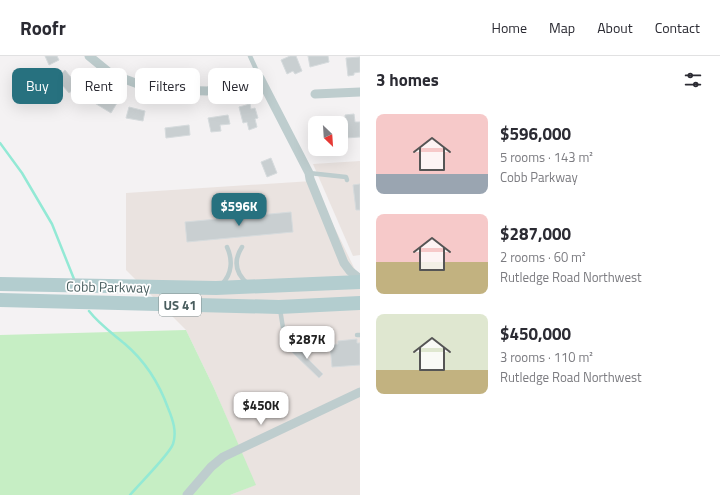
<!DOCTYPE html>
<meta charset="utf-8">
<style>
:root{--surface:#fff;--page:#f2f2f3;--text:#2b2b33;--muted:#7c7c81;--line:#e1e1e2;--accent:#27717f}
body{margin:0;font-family:"Titillium Web",sans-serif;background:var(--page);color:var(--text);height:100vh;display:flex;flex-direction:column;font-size:15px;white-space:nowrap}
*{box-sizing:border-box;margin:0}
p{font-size:13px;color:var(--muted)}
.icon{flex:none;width:22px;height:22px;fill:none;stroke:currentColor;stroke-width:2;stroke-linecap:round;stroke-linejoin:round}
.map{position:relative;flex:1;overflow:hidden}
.panel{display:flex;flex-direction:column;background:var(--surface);width:360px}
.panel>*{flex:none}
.guide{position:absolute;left:12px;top:12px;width:288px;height:36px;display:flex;gap:8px}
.needle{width:26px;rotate:155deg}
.buttons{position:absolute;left:308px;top:60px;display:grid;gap:8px}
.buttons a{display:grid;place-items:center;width:40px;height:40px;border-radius:8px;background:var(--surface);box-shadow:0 4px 16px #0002;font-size:20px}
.price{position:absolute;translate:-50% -34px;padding:0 9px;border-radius:8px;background:#fff;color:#222;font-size:13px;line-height:26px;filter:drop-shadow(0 1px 2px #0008)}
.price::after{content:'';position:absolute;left:50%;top:24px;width:12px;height:9px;margin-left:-6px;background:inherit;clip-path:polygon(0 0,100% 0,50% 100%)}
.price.current{background:var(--accent);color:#fff}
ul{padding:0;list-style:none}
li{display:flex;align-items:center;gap:12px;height:100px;padding:0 16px}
li span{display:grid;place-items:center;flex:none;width:112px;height:80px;border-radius:8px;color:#555}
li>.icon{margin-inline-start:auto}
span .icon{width:48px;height:48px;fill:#fffc;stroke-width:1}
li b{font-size:17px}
h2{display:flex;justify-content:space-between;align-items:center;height:48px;padding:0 16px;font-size:17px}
.tag{padding:0 14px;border-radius:8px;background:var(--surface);box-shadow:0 4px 16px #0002;font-size:14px;line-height:36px}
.tag.current{background:var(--accent);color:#fff}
header{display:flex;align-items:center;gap:24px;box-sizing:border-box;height:56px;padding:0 20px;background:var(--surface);border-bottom:1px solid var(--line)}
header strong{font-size:19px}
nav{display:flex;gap:22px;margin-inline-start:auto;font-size:14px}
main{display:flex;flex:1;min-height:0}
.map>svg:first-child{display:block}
.commercial{fill:#eae3e0}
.green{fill:#c6eec4}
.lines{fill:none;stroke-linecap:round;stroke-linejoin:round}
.stream{stroke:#93e9d5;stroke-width:2.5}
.building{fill:#c9cfd1;stroke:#d6dbdd}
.service{stroke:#becdce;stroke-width:4.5}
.minor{stroke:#becdce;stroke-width:9}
.primary{stroke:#b3cdcf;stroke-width:14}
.labels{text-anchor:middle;stroke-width:3.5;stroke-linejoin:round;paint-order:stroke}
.shield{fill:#fff;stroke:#808e8f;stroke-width:1}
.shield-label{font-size:13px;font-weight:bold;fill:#4a5e5f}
.street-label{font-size:14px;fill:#4a5e5f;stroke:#fff}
</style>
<header>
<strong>Roofr</strong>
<nav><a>Home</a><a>Map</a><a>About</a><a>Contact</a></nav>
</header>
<main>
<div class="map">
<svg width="360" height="439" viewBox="0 0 360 439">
<rect width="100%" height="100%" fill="#f4f2f3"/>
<!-- commercial -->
<g class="commercial">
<path d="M360 105V199L353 200 313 108Z"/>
<path d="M312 125 360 224V439H230L255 429 214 332 186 274 126 214V137Z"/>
</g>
<!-- green -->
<path class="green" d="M186 274 214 332 256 429 230 439H0V279Z"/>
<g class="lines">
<!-- stream -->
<g class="stream">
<path d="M0 87 22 117 52 168 74 223"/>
<path d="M89 255C99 268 112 277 125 288 146 306 159 327 168 352 173 364 177 376 173 388 169 399 139 428 130 439"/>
</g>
</g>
<!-- building -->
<g class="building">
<path d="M45 0H57L59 4 49 9Z"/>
<path d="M290 0H296L302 15 295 18 293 15 287 18 281 4Z"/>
<path d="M308 0H328L329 6 310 11Z"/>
<path d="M360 1V16L354 17V19L348 20 346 2Z"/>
<path d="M65 14 78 30 69 37 56 22Z"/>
<path d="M99 36 117 47 111 57 93 46Z"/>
<path d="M250 48 251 53 255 52 258 62 255 63 257 71 249 74 247 66 243 67 239 51Z"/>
<path d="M129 51 145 55 143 65 126 62Z"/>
<path d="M354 58 355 66H360V81L346 82 345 59Z"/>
<path d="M228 59 230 68 220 69 221 75 211 76 208 62Z"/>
<path d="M189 69 190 79 166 82 165 72Z"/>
<path d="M271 102 277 117 267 121 261 106Z"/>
<path d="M360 128V154H356L353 129Z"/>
<path d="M291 156 293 176 187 186 185 166Z"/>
<path d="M357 283V287H360V309L332 311 330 289 338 288V285Z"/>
<path d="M299 289 310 299 307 302 323 318 319 322 292 296Z"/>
</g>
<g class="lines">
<!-- service -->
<g class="service">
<path d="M250 0 260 22"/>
<path d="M309 117 346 121 347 124"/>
<path d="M242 191C233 205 235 217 248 228"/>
<path d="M222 228C232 218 233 204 227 191"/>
<path d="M280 253 283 272 293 281 316 290"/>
<path d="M357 279H360"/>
</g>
<!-- minor -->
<g class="minor">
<path d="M89 0 111 18 138 28 173 34 207 35 260 22 309 117 310 123 344 207 350 215 360 223"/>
<path d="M315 38 360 36"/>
<path d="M187 439 211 411 223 401 360 336"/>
</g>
<!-- primary -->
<g class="primary">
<path d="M0 228 216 232 360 226"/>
<path d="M0 244 279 251 360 247"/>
</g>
</g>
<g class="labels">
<!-- shield labels -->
<rect class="shield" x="159" y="238" width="42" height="22" rx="3"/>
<g class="shield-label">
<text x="180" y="254">US 41</text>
</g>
<!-- street labels -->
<g class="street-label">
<text transform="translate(108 231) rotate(1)" y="5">Cobb Parkway</text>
</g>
</g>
</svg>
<div class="buttons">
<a><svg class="needle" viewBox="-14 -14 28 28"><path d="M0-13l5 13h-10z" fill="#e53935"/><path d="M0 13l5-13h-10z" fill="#7c7c81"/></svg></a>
</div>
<b class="price current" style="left:239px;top:171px">$596K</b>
<b class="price" style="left:307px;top:304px">$287K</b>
<b class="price" style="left:261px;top:370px">$450K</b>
<div class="guide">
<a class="tag current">Buy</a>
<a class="tag">Rent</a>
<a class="tag">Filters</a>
<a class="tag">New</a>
</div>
</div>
<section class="panel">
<h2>3 homes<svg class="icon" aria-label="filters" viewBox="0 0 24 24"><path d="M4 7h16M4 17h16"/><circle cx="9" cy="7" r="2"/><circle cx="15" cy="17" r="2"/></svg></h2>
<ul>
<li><span style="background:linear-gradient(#f6c9c9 75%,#9aa5b1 0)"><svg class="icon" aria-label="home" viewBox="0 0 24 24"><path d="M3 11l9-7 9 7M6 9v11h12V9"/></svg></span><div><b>$596,000</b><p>5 rooms · 143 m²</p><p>Cobb Parkway</p></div></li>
<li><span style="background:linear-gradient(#f6c9c9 60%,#c2b280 0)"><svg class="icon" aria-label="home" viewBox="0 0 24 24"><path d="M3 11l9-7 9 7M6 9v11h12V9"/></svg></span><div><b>$287,000</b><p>2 rooms · 60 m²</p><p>Rutledge Road Northwest</p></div></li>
<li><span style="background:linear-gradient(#dfe7d0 70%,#c2b280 0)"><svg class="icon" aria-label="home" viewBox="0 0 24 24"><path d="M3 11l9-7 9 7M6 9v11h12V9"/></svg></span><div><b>$450,000</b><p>3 rooms · 110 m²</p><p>Rutledge Road Northwest</p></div></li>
</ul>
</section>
</main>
